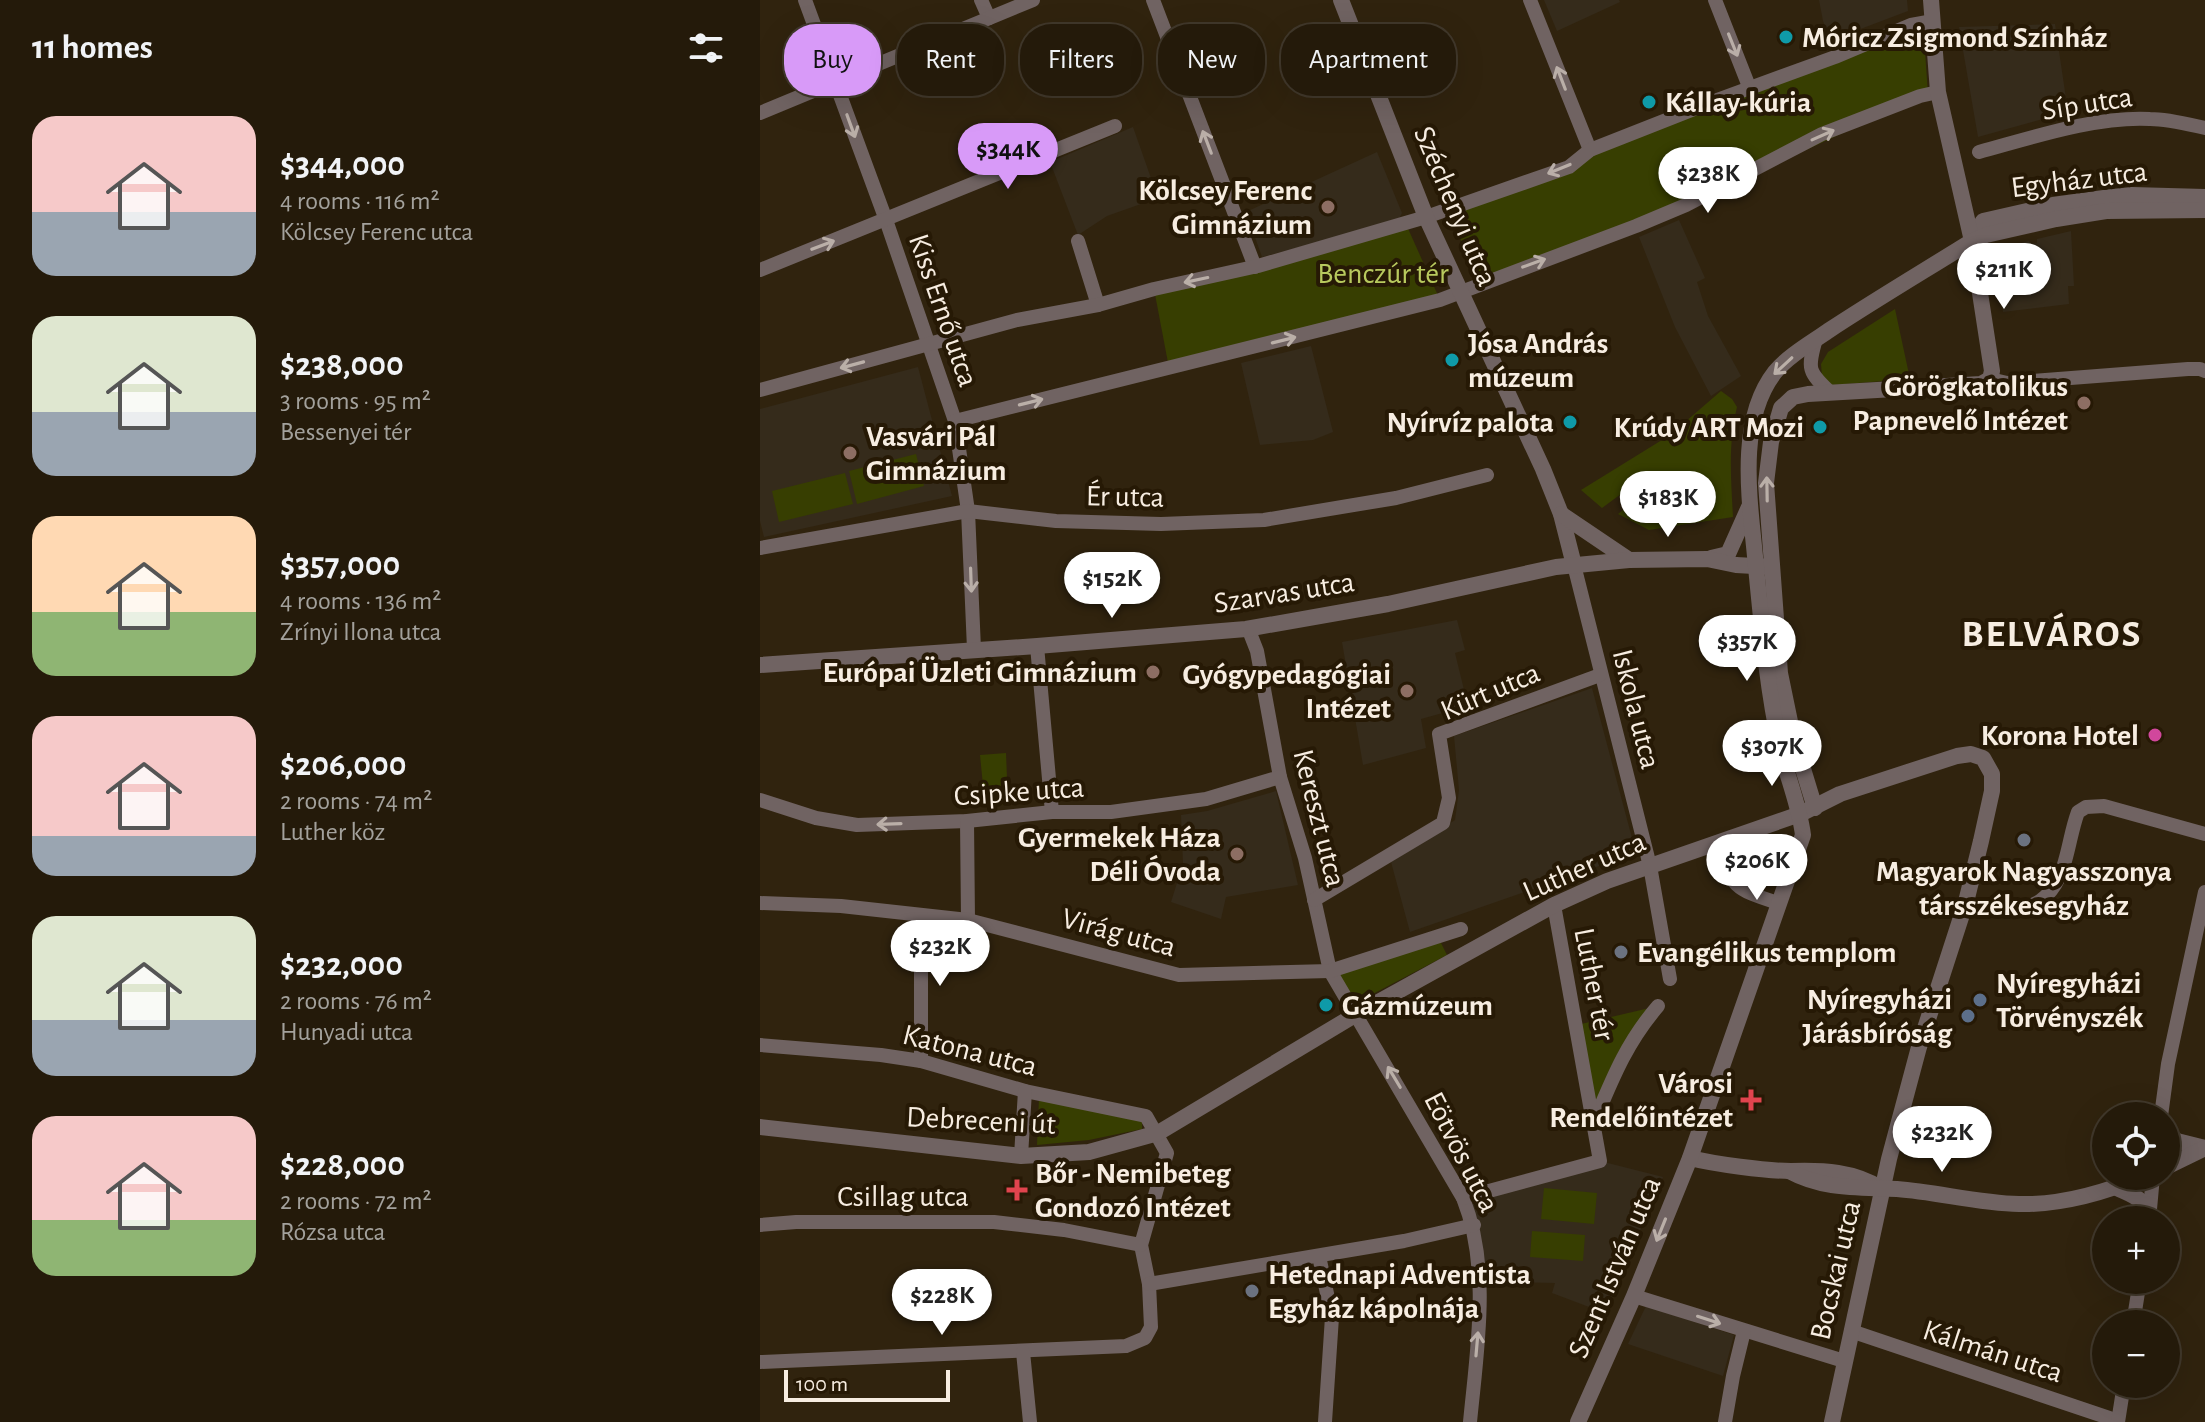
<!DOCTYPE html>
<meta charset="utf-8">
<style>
:root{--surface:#241a0a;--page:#2c2313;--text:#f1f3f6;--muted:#a3a19c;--line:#41382b;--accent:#d89af8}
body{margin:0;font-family:"Alegreya Sans",sans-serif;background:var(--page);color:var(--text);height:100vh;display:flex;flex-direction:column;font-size:30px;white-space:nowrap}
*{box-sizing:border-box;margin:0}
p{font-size:26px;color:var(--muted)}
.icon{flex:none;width:44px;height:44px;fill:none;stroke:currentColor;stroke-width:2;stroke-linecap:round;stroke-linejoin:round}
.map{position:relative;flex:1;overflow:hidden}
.side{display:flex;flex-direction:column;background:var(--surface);width:760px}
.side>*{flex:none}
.hud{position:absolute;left:24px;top:24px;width:760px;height:72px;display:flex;gap:16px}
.fabs{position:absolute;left:1332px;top:1102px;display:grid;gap:16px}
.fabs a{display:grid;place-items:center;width:88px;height:88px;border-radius:50%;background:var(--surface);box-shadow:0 8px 32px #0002,0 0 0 2px var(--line);font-size:40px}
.scale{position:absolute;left:24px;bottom:20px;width:166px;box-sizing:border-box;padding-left:8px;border:4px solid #f7ede1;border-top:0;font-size:22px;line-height:28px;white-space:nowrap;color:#f7ede1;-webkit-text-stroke:6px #261905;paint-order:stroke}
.price{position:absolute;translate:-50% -68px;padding:0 18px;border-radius:28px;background:#fff;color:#222;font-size:26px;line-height:52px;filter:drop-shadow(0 2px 4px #0008)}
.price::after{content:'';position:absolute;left:50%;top:48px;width:24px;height:18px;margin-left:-12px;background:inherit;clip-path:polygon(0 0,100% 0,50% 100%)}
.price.selected{background:var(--accent);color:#111}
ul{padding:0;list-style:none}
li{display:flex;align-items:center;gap:24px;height:200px;padding:0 32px}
li span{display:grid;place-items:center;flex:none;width:224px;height:160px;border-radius:24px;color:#555}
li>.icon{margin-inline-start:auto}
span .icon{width:96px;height:96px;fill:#fffc;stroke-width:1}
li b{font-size:34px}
h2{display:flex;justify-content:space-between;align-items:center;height:96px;padding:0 32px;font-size:34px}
.tag{padding:0 28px;border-radius:32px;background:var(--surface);box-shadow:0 8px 32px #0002,0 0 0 2px var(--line);font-size:28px;line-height:72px}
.tag.selected{background:var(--accent);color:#111}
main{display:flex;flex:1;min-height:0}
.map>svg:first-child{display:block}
.education{fill:#352b1b}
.green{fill:#373e01}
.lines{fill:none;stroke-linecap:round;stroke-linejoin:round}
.minor{stroke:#706362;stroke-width:14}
.tertiary{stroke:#706362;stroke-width:16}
.oneway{stroke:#baafa8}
.culture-dot{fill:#0f9aa8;stroke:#261905;stroke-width:3}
.education-dot{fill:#8d6e63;stroke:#261905;stroke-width:3}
.hotel-dot{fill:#d1479c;stroke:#261905;stroke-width:3}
.worship-dot{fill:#6b7280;stroke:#261905;stroke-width:3}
.service-dot{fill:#5c6f8a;stroke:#261905;stroke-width:3}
.health-dot{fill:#e0444e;stroke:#261905;stroke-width:3}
.labels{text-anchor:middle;stroke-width:8;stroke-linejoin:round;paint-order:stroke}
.poi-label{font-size:30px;font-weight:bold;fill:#f7ede1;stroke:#261905;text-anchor:end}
.street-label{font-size:30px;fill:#f7ede1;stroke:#261905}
.park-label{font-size:30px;fill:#b8c95e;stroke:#261905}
.district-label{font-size:38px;font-weight:bold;letter-spacing:2px;fill:#f7ede1;stroke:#261905}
</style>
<main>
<section class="side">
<h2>11 homes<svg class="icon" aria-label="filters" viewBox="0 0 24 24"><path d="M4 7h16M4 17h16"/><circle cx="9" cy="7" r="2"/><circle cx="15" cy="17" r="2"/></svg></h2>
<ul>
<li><span style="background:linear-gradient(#f6c9c9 60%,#9aa5b1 0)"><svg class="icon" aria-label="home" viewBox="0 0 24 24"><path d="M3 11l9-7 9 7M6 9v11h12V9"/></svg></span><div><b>$344,000</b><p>4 rooms · 116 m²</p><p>Kölcsey Ferenc utca</p></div></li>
<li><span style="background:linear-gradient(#dfe7d0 60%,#9aa5b1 0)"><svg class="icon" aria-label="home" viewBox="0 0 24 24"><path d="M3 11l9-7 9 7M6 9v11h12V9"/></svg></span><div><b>$238,000</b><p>3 rooms · 95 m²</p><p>Bessenyei tér</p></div></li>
<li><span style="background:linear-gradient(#ffd9b3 60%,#8fb573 0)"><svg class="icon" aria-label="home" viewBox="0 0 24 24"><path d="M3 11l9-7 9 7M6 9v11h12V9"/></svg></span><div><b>$357,000</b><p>4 rooms · 136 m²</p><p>Zrínyi Ilona utca</p></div></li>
<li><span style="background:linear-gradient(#f6c9c9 75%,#9aa5b1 0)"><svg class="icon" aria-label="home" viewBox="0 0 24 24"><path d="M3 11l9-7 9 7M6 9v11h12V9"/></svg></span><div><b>$206,000</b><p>2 rooms · 74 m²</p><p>Luther köz</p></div></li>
<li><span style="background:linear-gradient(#dfe7d0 65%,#9aa5b1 0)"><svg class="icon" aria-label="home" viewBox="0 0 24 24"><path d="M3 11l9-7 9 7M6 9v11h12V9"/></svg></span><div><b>$232,000</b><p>2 rooms · 76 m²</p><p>Hunyadi utca</p></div></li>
<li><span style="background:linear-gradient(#f6c9c9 65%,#8fb573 0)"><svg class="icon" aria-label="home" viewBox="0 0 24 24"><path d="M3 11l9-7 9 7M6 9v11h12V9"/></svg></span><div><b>$228,000</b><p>2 rooms · 72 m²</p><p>Rózsa utca</p></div></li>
</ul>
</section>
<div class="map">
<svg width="1445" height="1422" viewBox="0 0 1445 1422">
<rect width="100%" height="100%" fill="#30230e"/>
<!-- education -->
<g class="education">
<path d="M784 0H859L860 2 797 31Z"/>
<path d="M1059 0H1147L1148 11 1082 36 1070 38 1063 21Z"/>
<path d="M1295 24 1308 112 1218 137 1199 27Z"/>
<path d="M373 127 398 198 347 216 318 235 290 162Z"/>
<path d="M617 152 642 213 638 221 502 257 486 212Z"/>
<path d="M919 220 945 278 937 282 948 316 981 376 951 396 915 327 879 237Z"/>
<path d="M1311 231 1314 286H1308L1309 304 1243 312 1235 250 1269 241 1270 244 1277 243V239Z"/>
<path d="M551 346 573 432 553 440 500 445 481 363Z"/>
<path d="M158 367 192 496 4 537 0 521V409Z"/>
<path d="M697 620 705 650 695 653 708 706 661 719 666 748 603 765 582 642Z"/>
<path d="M832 688 876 853 650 932 631 862 695 820 699 790 694 736Z"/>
<path d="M516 791 538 885 466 897 461 919 411 902 423 864 421 815 447 811Z"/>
<path d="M840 1161 903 1177 845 1313 792 1293 795 1283 718 1281 703 1198Z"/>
<path d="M886 1306 974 1335 963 1376 868 1344Z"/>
</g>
<!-- green -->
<g class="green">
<path d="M1163 23 1168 94 926 205 720 283 687 209 809 167 830 150Z"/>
<path d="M646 224 680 300 409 368 394 289Z"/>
<path d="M1135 309 1150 379 1072 385 1062 376 1061 364 1068 352Z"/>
<path d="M961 391 972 399 977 407C968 444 971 478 973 517L889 530 858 514 869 505 861 494 842 508 821 490 910 435Z"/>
<path d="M156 454 164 486 97 504 89 471Z"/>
<path d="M85 473 93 504 19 522 12 491Z"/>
<path d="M246 753 248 804 225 806 220 755Z"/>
<path d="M678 937 687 955 590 1006 570 971Z"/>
<path d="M898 1006 834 1121 817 1025Z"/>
<path d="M279 1098 382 1119V1129L329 1140 277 1145Z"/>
<path d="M784 1188 837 1193 834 1224 781 1219Z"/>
<path d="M772 1231 825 1235 823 1261 770 1257Z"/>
</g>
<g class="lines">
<!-- minor -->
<g class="minor">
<path d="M45 0 126 220 195 421 208 511 214 649"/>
<path d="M221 0 229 18"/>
<path d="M393 0 495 267"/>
<path d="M770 0 830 150"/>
<path d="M955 0 990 89"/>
<path d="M0 113 273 0"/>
<path d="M1219 152C1271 138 1336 116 1390 119 1408 119 1427 124 1445 128"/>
<path d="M318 241 338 305"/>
<path d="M0 270 355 126"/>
<path d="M1056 339C1047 369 1048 372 1071 393"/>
<path d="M1230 379 1247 383 1428 369H1440L1445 371"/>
<path d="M0 390 257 320 338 305 394 289 498 266 666 217 809 167 830 150 957 100 1075 57 1151 25 1173 21"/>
<path d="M195 421 680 300 876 226 926 205 1062 134 1160 96 1178 92"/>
<path d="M0 548 208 511 296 521 401 524 504 520 636 498 727 475"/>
<path d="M814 565 890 866 910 979"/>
<path d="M488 628 497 651 520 777 545 858 570 971 703 1198C731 1268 717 1349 710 1422"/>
<path d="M277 646 292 812"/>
<path d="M0 800 56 818 97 825 207 821 292 812H351L446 799 520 777"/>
<path d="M207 821 208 920"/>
<path d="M957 844C972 887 974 889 1018 903"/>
<path d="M554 900 683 823 689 798 679 734 840 675"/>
<path d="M1206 902C1252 918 1291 913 1305 861 1310 844 1312 828 1318 812L1326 807 1344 806 1445 834"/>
<path d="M0 903 81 906 208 920 419 975 570 971 701 929"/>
<path d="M161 915V1061"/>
<path d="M0 1045 121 1055 161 1061 265 1091 386 1116 407 1153 381 1245 389 1284 391 1327 385 1338 366 1346 0 1362"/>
<path d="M1401 1116 1408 1064 1445 892"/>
<path d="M835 1120C853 1077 867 1042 898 1006"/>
<path d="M261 1156 265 1091"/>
<path d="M703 1198 840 1161 794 905"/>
<path d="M1389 1220 1393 1176"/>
<path d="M0 1225 36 1222H234L304 1230 381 1245"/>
<path d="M559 1256 572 1317 565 1422"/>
<path d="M389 1284 644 1241 714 1225"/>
<path d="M874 1296 1084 1361"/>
<path d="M1373 1324 1380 1280"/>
<path d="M1091 1331 1358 1421"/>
<path d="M263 1352 270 1422"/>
<path d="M965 1422 973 1376 984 1331"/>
<path d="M1358 1422 1364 1384"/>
</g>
<!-- tertiary -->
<g class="tertiary">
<path d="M581 0 666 217 783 469 801 514 814 565"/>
<path d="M1212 241 1223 221 1293 205 1344 198 1372 195 1445 197"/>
<path d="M801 514 869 560"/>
<path d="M951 558 968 554 989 507"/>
<path d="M0 665 277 646 486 629 628 604 796 567 869 560 947 559 976 565 1012 567"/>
<path d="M1055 808 1033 736 1020 673 1006 483 1011 442 1021 408 1033 397 1048 394 1221 384 1230 379 1232 371 1212 241 1178 92 1171 0"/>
<path d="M0 1127 261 1156 329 1152 398 1133 595 1015 794 905 847 881 1040 814 1080 794 1197 756 1211 754 1223 758 1232 774V791L1221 841 1206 902 1159 1047 1129 1159 1072 1422"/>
<path d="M1406 1132 1417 1141 1445 1148"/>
<path d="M930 1158C954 1164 1006 1171 1031 1171 1063 1170 1094 1171 1122 1189"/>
<path d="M1406 1167 1445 1148"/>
<path d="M1029 1171C1064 1190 1098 1187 1137 1189 1177 1192 1218 1203 1259 1204 1303 1205 1344 1193 1384 1176"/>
<path d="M1357 1188C1376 1197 1385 1198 1389 1220"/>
<path d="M818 1422 874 1296 930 1158 1043 835C1039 804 1027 777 1020 747 1007 687 1002 628 996 567 991 507 975 423 1015 372 1028 356 1051 343 1068 331 1115 300 1164 271 1212 241L1226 235 1296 219 1346 211 1445 210"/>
</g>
</g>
<!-- one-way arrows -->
<defs><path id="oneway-shaft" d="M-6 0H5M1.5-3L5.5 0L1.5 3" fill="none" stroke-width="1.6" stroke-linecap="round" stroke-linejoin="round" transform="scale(2)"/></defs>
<g class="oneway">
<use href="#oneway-shaft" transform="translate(973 45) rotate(68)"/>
<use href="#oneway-shaft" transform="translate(801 78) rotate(-111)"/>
<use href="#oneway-shaft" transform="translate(91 126) rotate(70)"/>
<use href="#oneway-shaft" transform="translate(1063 135) rotate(-24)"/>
<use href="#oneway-shaft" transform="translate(447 142) rotate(-111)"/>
<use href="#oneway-shaft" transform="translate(799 169) rotate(158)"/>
<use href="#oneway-shaft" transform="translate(63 245) rotate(-21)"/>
<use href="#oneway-shaft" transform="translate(774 263) rotate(-20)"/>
<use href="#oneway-shaft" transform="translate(436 280) rotate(168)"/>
<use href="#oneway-shaft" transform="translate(524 340) rotate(-14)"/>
<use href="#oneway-shaft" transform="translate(92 365) rotate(165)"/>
<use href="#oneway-shaft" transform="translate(1023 366) rotate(137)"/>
<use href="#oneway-shaft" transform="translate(271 402) rotate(-14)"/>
<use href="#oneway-shaft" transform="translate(1007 489) rotate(-91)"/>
<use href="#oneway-shaft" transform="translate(211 580) rotate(88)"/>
<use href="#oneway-shaft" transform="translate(129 824) rotate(178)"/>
<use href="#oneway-shaft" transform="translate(634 1077) rotate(-121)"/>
<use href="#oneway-shaft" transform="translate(901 1230) rotate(112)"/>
<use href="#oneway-shaft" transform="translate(949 1320) rotate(18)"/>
<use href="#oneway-shaft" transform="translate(717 1344) rotate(-85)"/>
</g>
<!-- markers -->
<g class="culture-dot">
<circle cx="1026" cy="37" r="8"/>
<circle cx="889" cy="102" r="8"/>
<circle cx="692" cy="360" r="8"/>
<circle cx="810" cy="422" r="8"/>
<circle cx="1060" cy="427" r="8"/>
<circle cx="566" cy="1005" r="8"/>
</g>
<g class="education-dot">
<circle cx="568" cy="207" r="8"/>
<circle cx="1324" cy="403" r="8"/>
<circle cx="90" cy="453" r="8"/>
<circle cx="393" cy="672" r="8"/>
<circle cx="647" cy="691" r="8"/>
<circle cx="477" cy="854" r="8"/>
</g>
<circle class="hotel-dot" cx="1395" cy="735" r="8"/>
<g class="worship-dot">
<circle cx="1264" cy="840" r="8"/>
<circle cx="861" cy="952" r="8"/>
<circle cx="492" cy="1291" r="8"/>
</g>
<g class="service-dot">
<circle cx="1220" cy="1000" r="8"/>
<circle cx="1208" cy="1016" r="8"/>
</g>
<g class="health-dot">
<path d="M987 1088h8v8h8v8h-8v8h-8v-8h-8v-8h8z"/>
<path d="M253 1178h8v8h8v8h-8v8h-8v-8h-8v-8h8z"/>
</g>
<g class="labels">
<!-- poi labels -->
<g class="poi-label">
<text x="1042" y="47" text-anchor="start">Móricz Zsigmond Színház</text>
<text x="905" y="112" text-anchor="start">Kállay-kúria</text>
<text x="552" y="200">Kölcsey Ferenc<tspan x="552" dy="34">Gimnázium</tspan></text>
<text x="708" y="353" text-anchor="start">Jósa András<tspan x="708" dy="34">múzeum</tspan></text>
<text x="1308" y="396">Görögkatolikus<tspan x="1308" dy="34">Papnevelő Intézet</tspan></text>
<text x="794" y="432">Nyírvíz palota</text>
<text x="1044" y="437">Krúdy ART Mozi</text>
<text x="106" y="446" text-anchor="start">Vasvári Pál<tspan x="106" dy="34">Gimnázium</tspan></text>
<text x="377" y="682">Európai Üzleti Gimnázium</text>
<text x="631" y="684">Gyógypedagógiai<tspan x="631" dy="34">Intézet</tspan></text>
<text x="1379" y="745">Korona Hotel</text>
<text x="461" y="847">Gyermekek Háza<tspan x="461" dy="34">Déli Óvoda</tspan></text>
<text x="1264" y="881" text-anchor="middle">Magyarok Nagyasszonya<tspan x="1264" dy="34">társszékesegyház</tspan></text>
<text x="877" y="962" text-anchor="start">Evangélikus templom</text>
<text x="1236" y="993" text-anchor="start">Nyíregyházi<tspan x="1236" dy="34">Törvényszék</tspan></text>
<text x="1192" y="1009">Nyíregyházi<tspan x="1192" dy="34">Járásbíróság</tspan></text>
<text x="582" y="1015" text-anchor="start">Gázmúzeum</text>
<text x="973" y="1093">Városi<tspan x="973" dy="34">Rendelőintézet</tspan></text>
<text x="275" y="1183" text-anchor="start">Bőr - Nemibeteg<tspan x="275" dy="34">Gondozó Intézet</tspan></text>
<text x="508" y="1284" text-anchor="start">Hetednapi Adventista<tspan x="508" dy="34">Egyház kápolnája</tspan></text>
</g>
<!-- street labels -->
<g class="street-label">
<text transform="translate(1327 103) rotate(-9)" y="10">Síp utca</text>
<text transform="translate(1319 179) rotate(-7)" y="10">Egyház utca</text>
<text transform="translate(696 206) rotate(67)" y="10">Széchenyi utca</text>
<text transform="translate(184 310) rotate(71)" y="10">Kiss Ernő utca</text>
<text transform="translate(365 496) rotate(1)" y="10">Ér utca</text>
<text transform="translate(524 592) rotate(-9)" y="10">Szarvas utca</text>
<text transform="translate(730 691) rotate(-23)" y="10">Kürt utca</text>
<text transform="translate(877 709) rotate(76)" y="10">Iskola utca</text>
<text transform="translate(259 791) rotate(-4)" y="10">Csipke utca</text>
<text transform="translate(560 818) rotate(76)" y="10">Kereszt utca</text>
<text transform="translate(824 866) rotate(-24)" y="10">Luther utca</text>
<text transform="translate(359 932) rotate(15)" y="10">Virág utca</text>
<text transform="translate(835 984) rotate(79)" y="10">Luther tér</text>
<text transform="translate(210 1050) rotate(14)" y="10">Katona utca</text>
<text transform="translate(221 1120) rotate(3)" y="10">Debreceni út</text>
<text transform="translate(702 1152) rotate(63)" y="10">Eötvös utca</text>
<text x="143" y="1206">Csillag utca</text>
<text transform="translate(854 1267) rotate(-67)" y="10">Szent István utca</text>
<text transform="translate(1075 1270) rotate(-77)" y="10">Bocskai utca</text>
<text transform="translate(1233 1351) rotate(18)" y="10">Kálmán utca</text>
</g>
<!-- park labels -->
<g class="park-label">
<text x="623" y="283">Benczúr tér</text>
</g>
<!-- district labels -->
<g class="district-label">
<text x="1292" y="646">BELVÁROS</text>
</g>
</g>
</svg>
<div class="fabs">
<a><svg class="icon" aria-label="locate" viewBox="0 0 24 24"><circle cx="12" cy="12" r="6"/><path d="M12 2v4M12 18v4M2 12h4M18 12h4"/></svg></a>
<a>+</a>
<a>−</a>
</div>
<div class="scale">100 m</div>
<b class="price selected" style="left:248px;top:191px">$344K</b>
<b class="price" style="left:948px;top:215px">$238K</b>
<b class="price" style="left:1244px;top:311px">$211K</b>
<b class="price" style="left:908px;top:539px">$183K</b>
<b class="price" style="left:352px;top:620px">$152K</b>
<b class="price" style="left:987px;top:683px">$357K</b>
<b class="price" style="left:1012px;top:788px">$307K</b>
<b class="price" style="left:997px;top:902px">$206K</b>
<b class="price" style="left:180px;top:988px">$232K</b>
<b class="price" style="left:1182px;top:1174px">$232K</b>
<b class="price" style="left:182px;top:1337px">$228K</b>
<div class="hud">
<a class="tag selected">Buy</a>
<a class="tag">Rent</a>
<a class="tag">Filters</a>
<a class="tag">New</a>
<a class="tag">Apartment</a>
</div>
</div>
</main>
